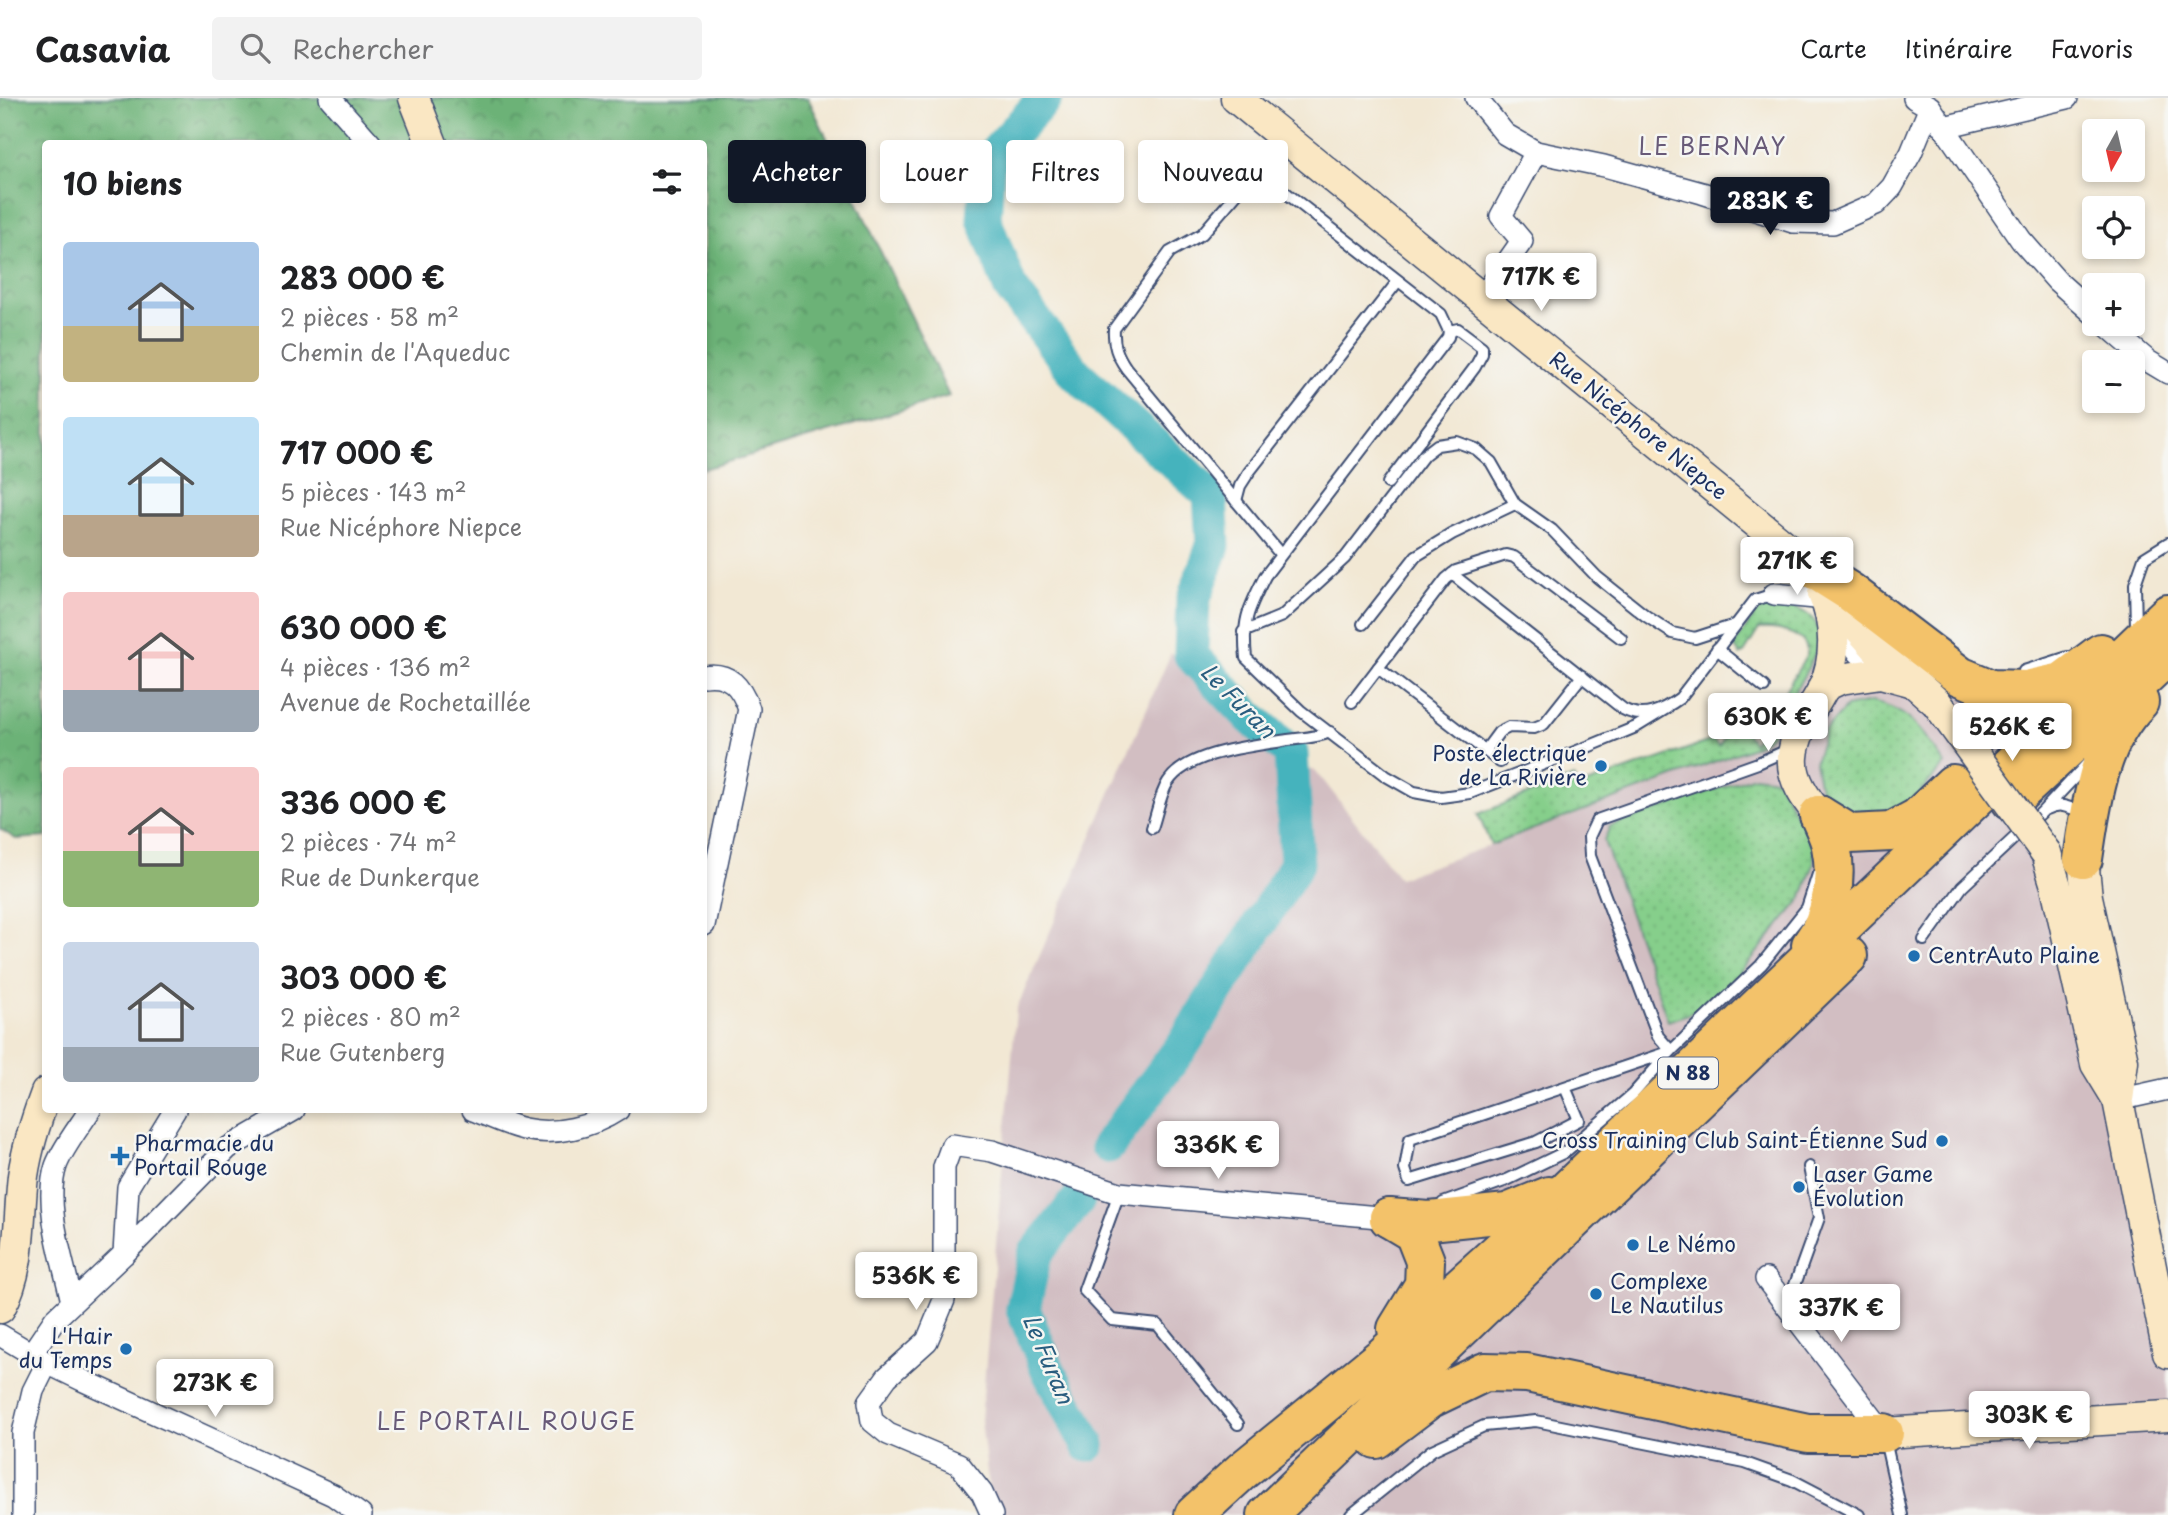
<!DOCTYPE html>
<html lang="fr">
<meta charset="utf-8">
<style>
:root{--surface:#fff;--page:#f2f2f2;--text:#202124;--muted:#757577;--line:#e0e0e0;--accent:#111827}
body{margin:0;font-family:"Playpen Sans",sans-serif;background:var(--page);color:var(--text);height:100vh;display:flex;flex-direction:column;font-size:26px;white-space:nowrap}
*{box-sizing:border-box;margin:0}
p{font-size:23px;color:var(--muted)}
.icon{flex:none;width:38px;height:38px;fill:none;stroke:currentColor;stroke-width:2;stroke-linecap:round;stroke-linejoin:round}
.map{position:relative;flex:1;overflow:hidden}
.details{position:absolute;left:42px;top:42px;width:665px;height:973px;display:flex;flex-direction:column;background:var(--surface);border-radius:7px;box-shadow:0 4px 10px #0003}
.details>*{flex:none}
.hud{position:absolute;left:728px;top:42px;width:665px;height:63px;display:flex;gap:14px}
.needle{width:46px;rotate:188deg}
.fabs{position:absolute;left:2082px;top:21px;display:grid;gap:14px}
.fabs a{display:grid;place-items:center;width:63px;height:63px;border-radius:7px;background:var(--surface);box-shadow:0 4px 10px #0003;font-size:35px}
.price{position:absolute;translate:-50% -60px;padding:0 16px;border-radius:7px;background:#fff;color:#222;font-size:23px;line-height:46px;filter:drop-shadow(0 2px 4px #0008)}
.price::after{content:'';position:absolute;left:50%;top:42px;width:21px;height:16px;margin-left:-10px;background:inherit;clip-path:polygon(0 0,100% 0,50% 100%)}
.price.on{background:var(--accent);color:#fff}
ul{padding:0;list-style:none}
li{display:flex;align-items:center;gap:21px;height:175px;padding:0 21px}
li span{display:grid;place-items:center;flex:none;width:196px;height:140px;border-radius:7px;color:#555}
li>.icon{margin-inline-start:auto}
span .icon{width:84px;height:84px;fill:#fffc;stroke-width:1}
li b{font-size:30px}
h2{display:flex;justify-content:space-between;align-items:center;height:84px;padding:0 21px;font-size:30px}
.chip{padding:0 24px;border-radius:7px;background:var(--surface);box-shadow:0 4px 10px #0003;font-size:24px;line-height:63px}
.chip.on{background:var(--accent);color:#fff}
header{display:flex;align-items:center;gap:42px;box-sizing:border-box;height:98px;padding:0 35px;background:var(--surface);border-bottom:2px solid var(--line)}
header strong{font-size:33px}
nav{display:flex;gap:38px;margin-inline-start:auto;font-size:24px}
.search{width:490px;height:63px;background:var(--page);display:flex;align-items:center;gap:18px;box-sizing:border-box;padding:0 24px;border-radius:7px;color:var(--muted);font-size:26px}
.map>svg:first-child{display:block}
.industrial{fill:#d2bec2}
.grass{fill:url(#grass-dots);stroke:#507f74;stroke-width:2}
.forest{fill:url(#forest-crowns);stroke:#44706a;stroke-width:2}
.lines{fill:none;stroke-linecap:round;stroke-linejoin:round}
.river{stroke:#44b3bd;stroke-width:35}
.lane-casing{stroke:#3b4b70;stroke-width:14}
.street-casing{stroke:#3b4b70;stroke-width:24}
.secondary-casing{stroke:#3b4b70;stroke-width:33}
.highway-casing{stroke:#3b4b70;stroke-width:42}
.lane{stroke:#fff;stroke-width:10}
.street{stroke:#fff;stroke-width:21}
.secondary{stroke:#fae7c3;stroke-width:30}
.highway{stroke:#f3c26a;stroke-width:38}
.secondary-bridge-casing{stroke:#3b4b70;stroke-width:33;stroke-linecap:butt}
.secondary-bridge{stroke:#fae7c3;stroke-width:30}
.poi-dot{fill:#1f6fb2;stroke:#f6f6f2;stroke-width:2.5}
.labels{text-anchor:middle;stroke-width:5;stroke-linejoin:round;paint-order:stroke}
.shield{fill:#f6f6f2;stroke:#5d6b8a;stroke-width:2}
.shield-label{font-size:19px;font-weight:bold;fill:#1b2f5e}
.street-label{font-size:21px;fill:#1b2f5e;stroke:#f6f6f2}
.poi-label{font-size:21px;fill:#1b2f5e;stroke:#f6f6f2;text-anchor:start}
.neighbourhood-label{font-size:23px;letter-spacing:2px;fill:#685a78;stroke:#f6f6f2}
.water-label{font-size:23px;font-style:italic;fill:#295d7f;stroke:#f6f6f2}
</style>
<header>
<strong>Casavia</strong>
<div class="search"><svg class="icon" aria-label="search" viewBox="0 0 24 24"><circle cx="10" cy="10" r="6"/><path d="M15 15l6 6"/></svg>Rechercher</div>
<nav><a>Carte</a><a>Itinéraire</a><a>Favoris</a></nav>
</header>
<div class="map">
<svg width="2168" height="1417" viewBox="0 0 2168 1417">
<defs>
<pattern id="grass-dots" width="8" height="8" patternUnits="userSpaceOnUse" patternTransform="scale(1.75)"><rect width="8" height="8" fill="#86cf8b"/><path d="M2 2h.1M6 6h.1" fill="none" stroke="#73b27a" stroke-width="1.8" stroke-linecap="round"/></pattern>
<pattern id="forest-crowns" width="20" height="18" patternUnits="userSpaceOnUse" patternTransform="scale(1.75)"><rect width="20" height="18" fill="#6cb277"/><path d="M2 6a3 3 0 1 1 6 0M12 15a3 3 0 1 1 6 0" fill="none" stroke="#589165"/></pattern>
</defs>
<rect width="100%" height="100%" fill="#f6f6f2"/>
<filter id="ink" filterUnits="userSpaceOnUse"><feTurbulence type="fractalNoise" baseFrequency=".0143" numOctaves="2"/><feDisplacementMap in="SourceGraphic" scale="14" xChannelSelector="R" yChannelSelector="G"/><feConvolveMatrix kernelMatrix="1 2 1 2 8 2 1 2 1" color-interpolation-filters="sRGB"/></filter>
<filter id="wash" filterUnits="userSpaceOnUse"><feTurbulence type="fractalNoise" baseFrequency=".00686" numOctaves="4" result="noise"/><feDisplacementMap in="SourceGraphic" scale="28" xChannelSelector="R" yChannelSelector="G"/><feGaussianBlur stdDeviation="1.57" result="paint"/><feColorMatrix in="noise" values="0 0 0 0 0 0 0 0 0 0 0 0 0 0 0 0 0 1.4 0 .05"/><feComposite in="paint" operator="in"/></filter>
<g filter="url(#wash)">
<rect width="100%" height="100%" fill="#f2e8d4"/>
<!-- industrial -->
<path class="industrial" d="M1850 479 1991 591 2111 906 2168 1183V1417H992L981 1322 1016 912 1171 555 1286 665 1316 673 1399 780 1567 720 1727 659 1774 633 1815 558Z"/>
<!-- grass -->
<g class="grass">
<path d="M1774 504C1842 517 1819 551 1794 595 1788 607 1782 623 1774 633 1764 647 1742 653 1727 659L1491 747 1478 716 1574 679 1578 689 1713 642 1719 648 1736 620 1753 645 1807 557C1809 535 1777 530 1759 531L1744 555 1740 557 1734 548 1759 510Z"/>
<path d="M1871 604C1911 611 1923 635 1945 666L1909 707 1869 721 1839 713 1820 691 1815 664 1825 633 1846 609Z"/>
<path d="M1754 678 1777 681 1796 717 1814 739V766L1801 801 1714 907 1668 923 1604 743 1610 728Z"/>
</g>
<!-- forest -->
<path class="forest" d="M0 0H808L949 298 704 371V46H46V739L16 741 0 731Z"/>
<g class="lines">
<!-- river -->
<g class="river">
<path d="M1045 0 988 63 984 121 1010 189 1076 276 1210 397 1213 448 1193 503 1191 557 1250 619 1291 655 1297 766 1183 947 1108 1048"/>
<path d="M1078 1102 1035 1156 1023 1211 1048 1272 1088 1347"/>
</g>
</g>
</g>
<g filter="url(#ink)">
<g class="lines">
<!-- lane casing -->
<g class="lane-casing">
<g id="lane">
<path d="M1388 385 1475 269 1482 256V249L1458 231 1449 233"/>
<path d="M1236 403 1240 388 1249 374 1398 183"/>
<path d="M1281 457 1126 270C1117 257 1113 247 1114 231L1170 154 1202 136 1244 87 1269 85 1281 91 1441 216 1449 233 1448 239 1265 478C1248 512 1242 522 1246 560L1301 613 1386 678 1414 694 1441 699 1470 695 1590 648 1636 629 1667 610"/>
<path d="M1452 476 1623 611C1643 622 1662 613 1680 600L1755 502 1774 496"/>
<path d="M1363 526 1416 458 1452 436 1515 406"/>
<path d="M2136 529 2135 486 2144 460 2168 445"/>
<path d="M1243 534 1282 518 1345 460 1424 357 1437 347 1457 344 1476 351 1491 364 1515 406 1552 432 1597 479 1646 518 1672 535 1695 540 1735 527"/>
<path d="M1717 551 1764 589"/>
<path d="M1378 570 1500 664"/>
<path d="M2024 573 2068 559"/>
<path d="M1352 604 1446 481 1456 473 1506 457 1514 459 1621 540"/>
<path d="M1485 653 1499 634 1509 629 1534 630 1544 626 1582 578"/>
<path d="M2047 711C2059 705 2065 708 2077 712L2080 720"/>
<path d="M1152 730C1157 716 1160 696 1168 684 1188 653 1254 648 1288 642 1302 640 1316 640 1330 634"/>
<path d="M1924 842 1962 789 2042 714 2088 665"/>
<path d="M1671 953 1658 938 1590 758 1589 739 1597 722 1758 665 1790 651"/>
<path d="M1565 989 1579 1022 1536 1044 1409 1083 1405 1071 1410 1041 1669 954"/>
<path d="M1119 1095 1084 1192 1112 1222 1158 1227 1238 1326"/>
<path d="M1443 1105 1507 1082 1565 1054 1633 996 1671 953 1761 867 1807 810 1818 776"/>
<path d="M1787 1209 1819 1120 1809 1069"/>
<path d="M1885 1342 1902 1417"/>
<path d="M1351 1417 1432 1352 1484 1328 1536 1323 1745 1365 1792 1382 1859 1417"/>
</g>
</g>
<!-- street casing -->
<g class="street-casing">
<g id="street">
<path d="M330 0 371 46"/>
<path d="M1476 0 1505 36 1536 54 1604 68 1702 95 1793 124 1833 125 1876 106 1892 89 1911 55 1930 9"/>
<path d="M1914 0 1930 9 2021 142 2057 183 2095 217"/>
<path d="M1944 29 2067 0"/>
<path d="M1482 200 1522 143 1501 118 1536 54"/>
<path d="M2105 226 2148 263 2168 275"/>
<path d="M1774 496 1826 501"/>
<path d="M1839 526 1859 555 1881 575"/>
<path d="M704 578C730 574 741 589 749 611L704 827"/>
<path d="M2118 1002 2168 991"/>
<path d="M473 1012C489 1018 507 1027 524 1031 555 1038 592 1029 618 1012"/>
<path d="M124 1156 128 1089 175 1012"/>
<path d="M1766 1181 1884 1335"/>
<path d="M72 1204C64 1165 43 1107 56 1068 62 1051 80 1028 90 1012"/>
<path d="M0 1237 47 1265 82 1282 333 1397 361 1417"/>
<path d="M32 1255 55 1221 124 1156 228 1050 294 1012"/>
<path d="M23 1417V1335L33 1293 47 1265"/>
<path d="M992 1417 982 1395 959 1366 888 1336 872 1323 869 1304 887 1279 927 1243 944 1202V1069L952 1047 992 1053 1119 1095 1389 1120"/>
</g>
</g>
<!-- secondary casing -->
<g class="secondary-casing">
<g id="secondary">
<path d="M414 0 432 46"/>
<path d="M1236 0 1812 470 1842 511 1880 554 1937 605"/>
<path d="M1823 589 1840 581 1881 575 1914 584"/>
<path d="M1819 717C1806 701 1791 681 1793 659 1795 632 1811 614 1823 591 1837 562 1836 524 1823 496"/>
<path d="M2046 755 2056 788 2096 966 2118 1002"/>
<path d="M2083 761 2087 799 2123 963 2118 1002 2168 1255"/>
<path d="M0 1210C22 1171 18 1122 23 1078 27 1050 36 1022 46 995"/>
<path d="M1884 1335 2168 1318"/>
</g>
</g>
<!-- highway casing -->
<g class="highway-casing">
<g id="highway">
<path d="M1812 470 1850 494 1960 578 1991 591 2026 592 2062 584 2101 555"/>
<path d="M2011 703 2168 557"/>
<path d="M1819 717 1850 736 1891 734 1917 720 1953 686"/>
<path d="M2083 761C2091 708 2098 644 2139 604"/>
<path d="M1811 847C1831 821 1838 781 1831 748 1829 738 1823 727 1819 717"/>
<path d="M1389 1120 1430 1123 1507 1115 1549 1098"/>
<path d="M1389 1120 1414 1135 1425 1163 1424 1187 1397 1231"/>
<path d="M1376 1341 1429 1301 1485 1274 1527 1275 1808 1335H1884"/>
<path d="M1194 1417 1242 1373 1382 1259 1568 1091 2168 516"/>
<path d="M1267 1417 1848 858"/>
</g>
</g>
<!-- lane -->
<use href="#lane" class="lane"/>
<!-- street -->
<use href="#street" class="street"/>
<!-- secondary -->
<use href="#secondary" class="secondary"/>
<!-- highway -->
<use href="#highway" class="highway"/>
<!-- secondary-bridge casing -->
<g class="secondary-bridge-casing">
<path id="secondary-bridge" d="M1937 605 2046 755"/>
</g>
<!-- secondary-bridge -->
<use href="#secondary-bridge" class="secondary-bridge"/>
</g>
</g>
<!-- markers -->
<g class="poi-dot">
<circle cx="1601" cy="668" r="7"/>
<circle cx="1914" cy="858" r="7"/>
<circle cx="1942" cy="1043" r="7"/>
<path d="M116.5 1047.5h7v7h7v7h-7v7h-7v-7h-7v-7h7z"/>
<circle cx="1799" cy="1089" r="7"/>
<circle cx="1633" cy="1147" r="7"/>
<circle cx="1596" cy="1196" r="7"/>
<circle cx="126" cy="1251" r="7"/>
</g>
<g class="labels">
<!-- shield labels -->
<rect class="shield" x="1658" y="959.5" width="60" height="31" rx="5"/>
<g class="shield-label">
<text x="1688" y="982">N 88</text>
</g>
<!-- street labels -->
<g class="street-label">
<text transform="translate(1638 328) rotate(39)" y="7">Rue Nicéphore Niepce</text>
</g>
<!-- poi labels -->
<g class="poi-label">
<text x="1587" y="663" text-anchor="end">Poste électrique<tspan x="1587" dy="24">de La Rivière</tspan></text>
<text x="1928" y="865">CentrAuto Plaine</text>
<text x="1928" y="1050" text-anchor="end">Cross Training Club Saint-Étienne Sud</text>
<text x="134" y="1053">Pharmacie du<tspan x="134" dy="24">Portail Rouge</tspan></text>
<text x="1813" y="1084">Laser Game<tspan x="1813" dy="24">Évolution</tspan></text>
<text x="1647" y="1154">Le Némo</text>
<text x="1610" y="1191">Complexe<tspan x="1610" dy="24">Le Nautilus</tspan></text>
<text x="112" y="1246" text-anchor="end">L'Hair<tspan x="112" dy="24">du Temps</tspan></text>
</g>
<!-- neighbourhood labels -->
<g class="neighbourhood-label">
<text x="1713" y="57">LE BERNAY</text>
<text x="507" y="1332">LE PORTAIL ROUGE</text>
</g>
<!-- water labels -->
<g class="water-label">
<text transform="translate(1238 603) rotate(45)" y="8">Le Furan</text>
<text transform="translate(1048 1261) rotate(67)" y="8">Le Furan</text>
</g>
</g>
</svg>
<div class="fabs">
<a><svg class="needle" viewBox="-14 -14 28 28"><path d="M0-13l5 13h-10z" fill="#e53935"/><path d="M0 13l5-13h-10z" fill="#757577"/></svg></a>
<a><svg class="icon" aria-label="locate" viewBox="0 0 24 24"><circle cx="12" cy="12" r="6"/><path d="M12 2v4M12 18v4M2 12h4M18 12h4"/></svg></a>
<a>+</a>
<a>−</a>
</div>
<b class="price on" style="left:1770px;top:139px">283K €</b>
<b class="price" style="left:1541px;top:215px">717K €</b>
<b class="price" style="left:1797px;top:499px">271K €</b>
<b class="price" style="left:1768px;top:655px">630K €</b>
<b class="price" style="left:2012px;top:665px">526K €</b>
<b class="price" style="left:1218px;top:1083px">336K €</b>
<b class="price" style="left:916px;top:1214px">536K €</b>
<b class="price" style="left:1841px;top:1246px">337K €</b>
<b class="price" style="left:215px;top:1321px">273K €</b>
<b class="price" style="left:2029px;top:1353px">303K €</b>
<div class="hud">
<a class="chip on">Acheter</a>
<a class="chip">Louer</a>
<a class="chip">Filtres</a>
<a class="chip">Nouveau</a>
</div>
<section class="details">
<h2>10 biens<svg class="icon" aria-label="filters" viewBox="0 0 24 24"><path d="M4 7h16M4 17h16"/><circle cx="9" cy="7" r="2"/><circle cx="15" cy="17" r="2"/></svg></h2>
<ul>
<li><span style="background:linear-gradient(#a9c7e8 60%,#c2b280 0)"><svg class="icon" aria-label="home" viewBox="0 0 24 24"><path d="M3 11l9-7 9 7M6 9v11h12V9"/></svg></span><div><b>283 000 €</b><p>2 pièces · 58 m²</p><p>Chemin de l'Aqueduc</p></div></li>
<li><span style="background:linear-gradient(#bfe0f5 70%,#b9a48a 0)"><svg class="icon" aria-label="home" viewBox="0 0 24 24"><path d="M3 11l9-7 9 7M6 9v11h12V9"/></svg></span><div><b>717 000 €</b><p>5 pièces · 143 m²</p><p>Rue Nicéphore Niepce</p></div></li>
<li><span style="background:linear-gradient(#f6c9c9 70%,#9aa5b1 0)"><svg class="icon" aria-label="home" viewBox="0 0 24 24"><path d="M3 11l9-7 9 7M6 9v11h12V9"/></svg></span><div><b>630 000 €</b><p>4 pièces · 136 m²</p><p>Avenue de Rochetaillée</p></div></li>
<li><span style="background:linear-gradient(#f6c9c9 60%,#8fb573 0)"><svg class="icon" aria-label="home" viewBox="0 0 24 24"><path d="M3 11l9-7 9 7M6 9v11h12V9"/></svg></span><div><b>336 000 €</b><p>2 pièces · 74 m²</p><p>Rue de Dunkerque</p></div></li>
<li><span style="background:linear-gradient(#c9d6e8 75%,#9aa5b1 0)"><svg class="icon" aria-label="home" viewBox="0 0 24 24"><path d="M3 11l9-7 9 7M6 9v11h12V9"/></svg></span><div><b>303 000 €</b><p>2 pièces · 80 m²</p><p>Rue Gutenberg</p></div></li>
</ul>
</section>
</div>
